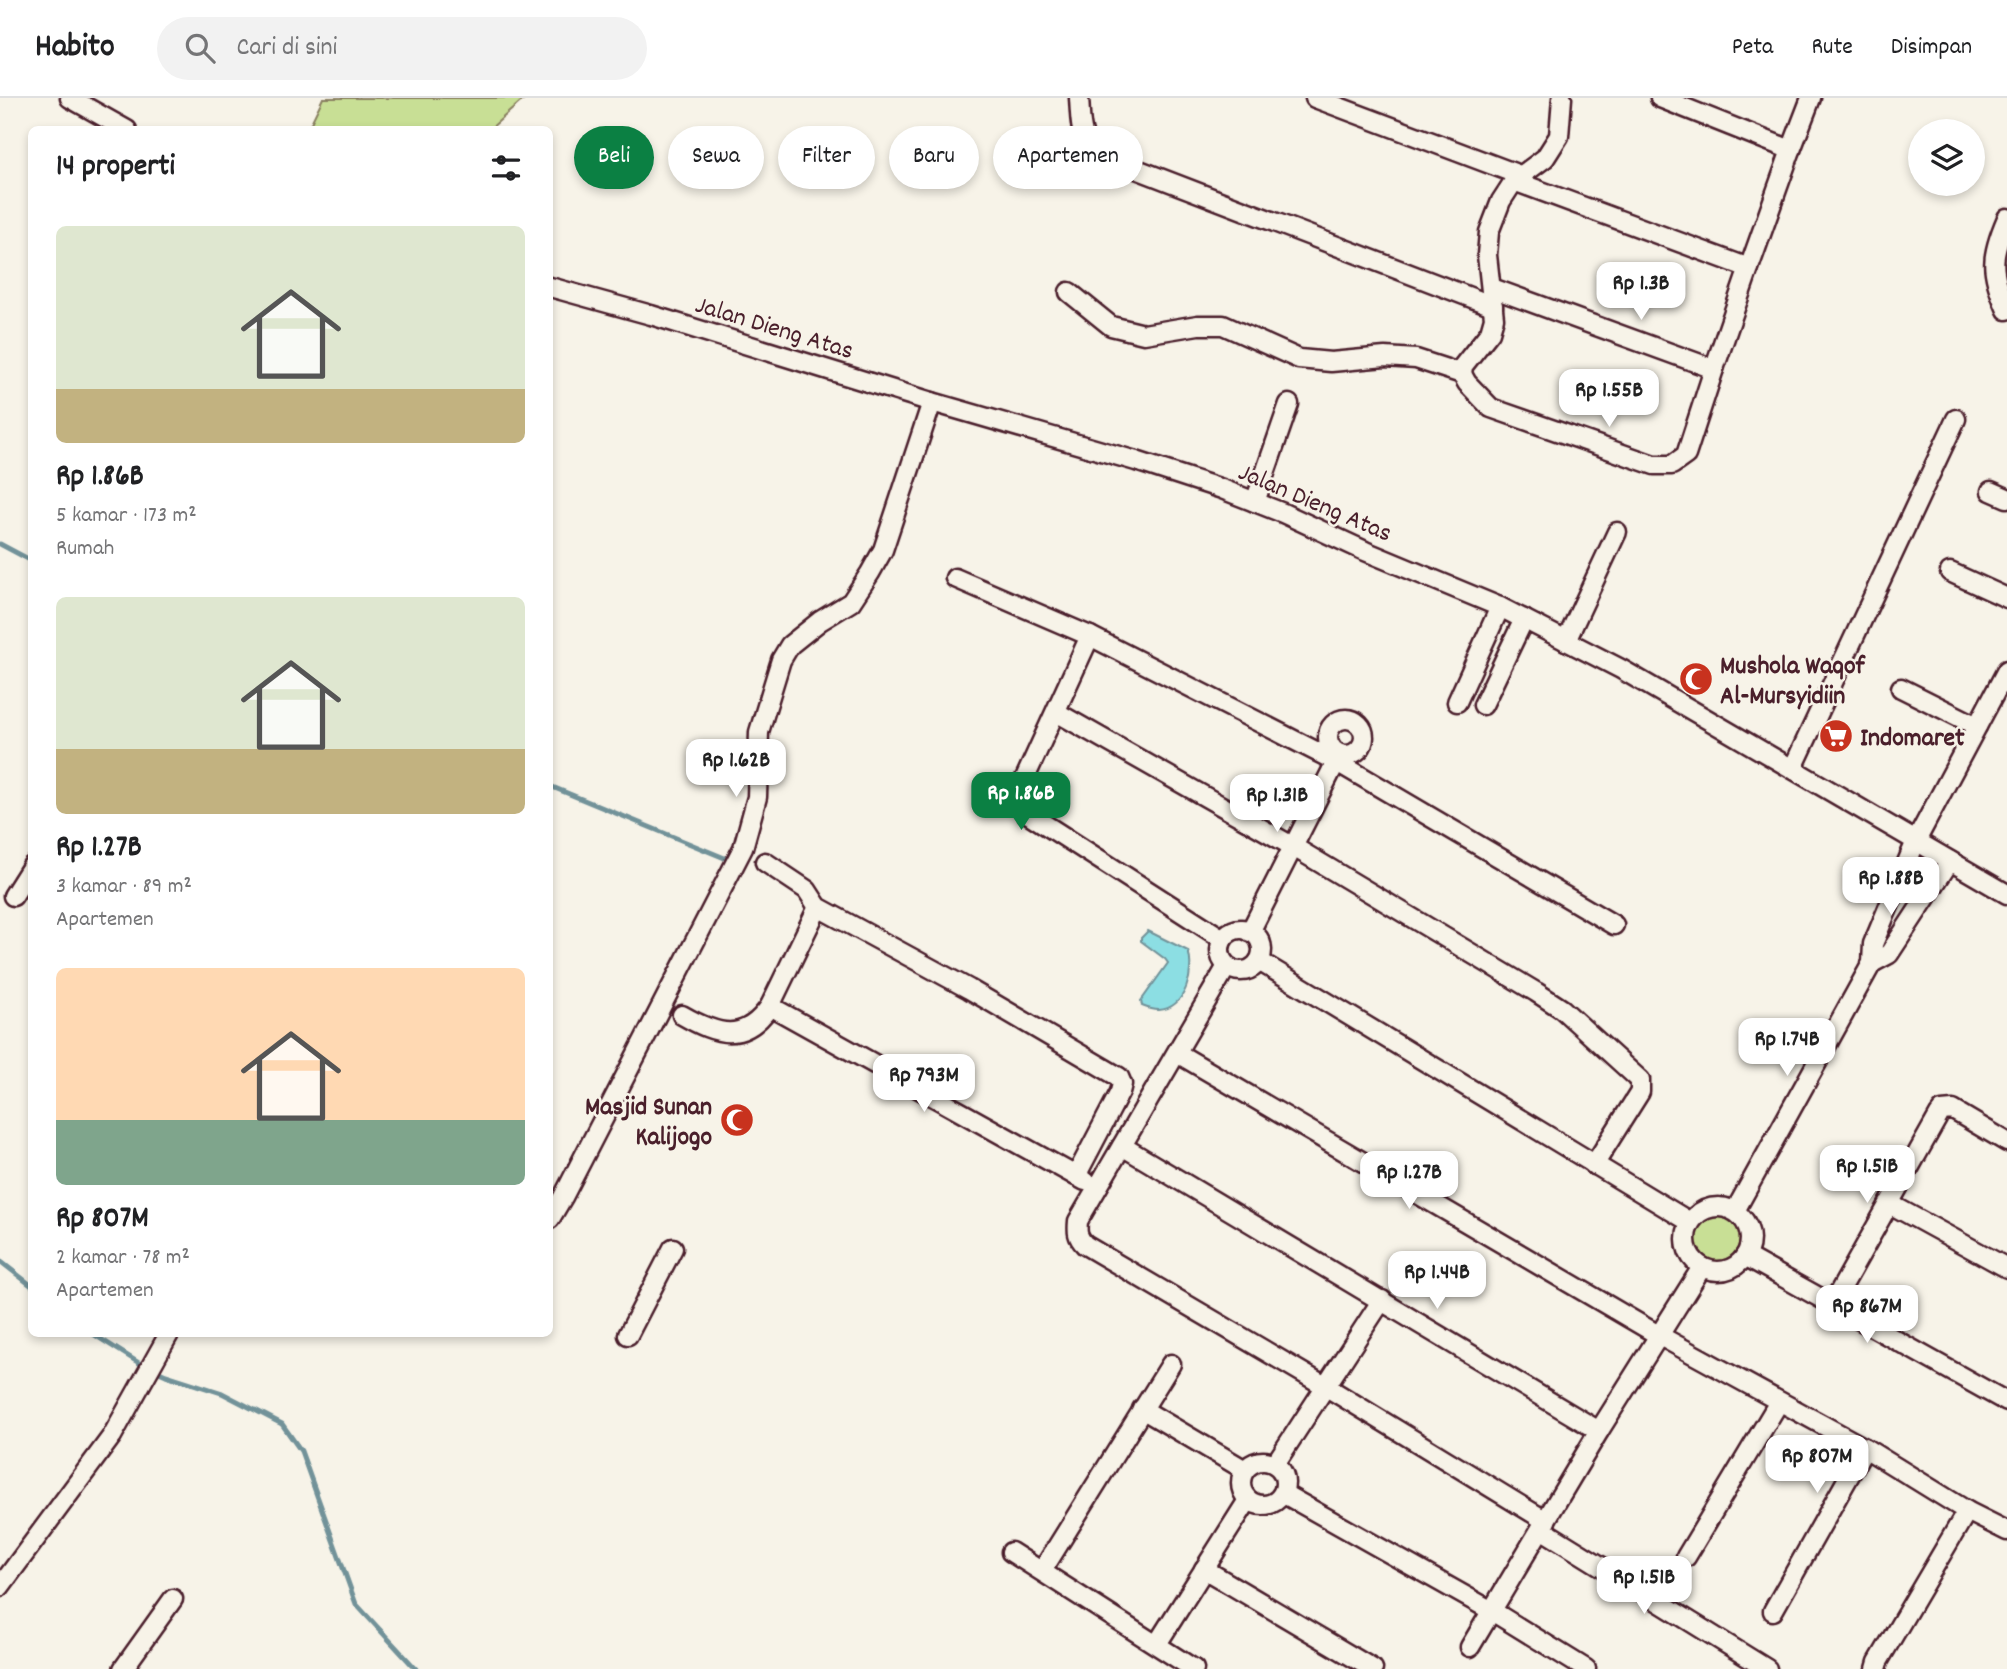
<!DOCTYPE html>
<html lang="id">
<meta charset="utf-8">
<style>
:root{--surface:#fff;--page:#f2f2f2;--text:#202124;--muted:#757577;--line:#e0e0e0;--accent:#0b8043}
body{margin:0;font-family:Dekko,sans-serif;background:var(--page);color:var(--text);height:100vh;display:flex;flex-direction:column;font-size:26px;white-space:nowrap}
*{box-sizing:border-box;margin:0}
p{font-size:23px;color:var(--muted)}
.icon{flex:none;width:38px;height:38px;fill:none;stroke:currentColor;stroke-width:2;stroke-linecap:round;stroke-linejoin:round}
.map{position:relative;flex:1;overflow:hidden}
.drawer{position:absolute;left:28px;top:28px;width:525px;height:1211px;display:flex;flex-direction:column;background:var(--surface);border-radius:10px;box-shadow:0 4px 10px #0003}
.drawer>*{flex:none}
.guide{position:absolute;left:574px;top:28px;width:665px;height:63px;display:flex;gap:14px}
.buttons{position:absolute;left:1908px;top:21px;display:grid;gap:14px}
.buttons a{display:grid;place-items:center;width:77px;height:77px;border-radius:50%;background:var(--surface);box-shadow:0 4px 10px #0003;font-size:35px}
.price{position:absolute;translate:-50% -60px;padding:0 16px;border-radius:14px;background:#fff;color:#222;font-size:23px;line-height:46px;filter:drop-shadow(0 2px 4px #0008)}
.price::after{content:'';position:absolute;left:50%;top:42px;width:21px;height:16px;margin-left:-10px;background:inherit;clip-path:polygon(0 0,100% 0,50% 100%)}
.price.selected{background:var(--accent);color:#fff}
ul{padding:0;list-style:none}
li{display:grid;align-content:center;gap:14px;height:371px;padding:0 28px}
li span{display:grid;place-items:center;height:217px;border-radius:10px;color:#555}
li>.icon{margin-inline-start:auto}
span .icon{width:126px;height:126px;fill:#fffc;stroke-width:1}
li b{font-size:30px}
h2{display:flex;justify-content:space-between;align-items:center;height:84px;padding:0 28px;font-size:30px}
.pill{padding:0 24px;border-radius:32px;background:var(--surface);box-shadow:0 4px 10px #0003;font-size:24px;line-height:63px}
.pill.selected{background:var(--accent);color:#fff}
header{display:flex;align-items:center;gap:42px;box-sizing:border-box;height:98px;padding:0 35px;background:var(--surface);border-bottom:2px solid var(--line)}
header strong{font-size:33px}
nav{display:flex;gap:38px;margin-inline-start:auto;font-size:24px}
.search{width:490px;height:63px;background:var(--page);display:flex;align-items:center;gap:18px;box-sizing:border-box;padding:0 24px;border-radius:38px;color:var(--muted);font-size:26px}
.map>svg:first-child{display:block}
.green{fill:#c8df95;stroke:#897f60;stroke-width:2}
.water{fill:#8cdee3;stroke:#729299;stroke-width:2}
.lines{fill:none;stroke-linecap:round;stroke-linejoin:round}
.stream{stroke:#729299;stroke-width:5}
.minor-casing{stroke:#4a1f2b;stroke-width:23}
.minor{stroke:#f7f3e8;stroke-width:18}
.labels{text-anchor:middle;stroke-width:5;stroke-linejoin:round;paint-order:stroke}
.street-label{font-size:26px;fill:#4a1f2b;stroke:#f7f3e8}
.poi-label{font-size:26px;font-weight:bold;fill:#4a1f2b;stroke:#f7f3e8;text-anchor:start}
</style>
<header>
<strong>Habito</strong>
<div class="search"><svg class="icon" aria-label="search" viewBox="0 0 24 24"><circle cx="10" cy="10" r="6"/><path d="M15 15l6 6"/></svg>Cari di sini</div>
<nav><a>Peta</a><a>Rute</a><a>Disimpan</a></nav>
</header>
<div class="map">
<svg width="2007" height="1571" viewBox="0 0 2007 1571">
<rect width="100%" height="100%" fill="#f7f3e8"/>
<filter id="ink" filterUnits="userSpaceOnUse"><feTurbulence type="fractalNoise" baseFrequency=".0143" numOctaves="2"/><feDisplacementMap in="SourceGraphic" scale="14" xChannelSelector="R" yChannelSelector="G"/><feConvolveMatrix kernelMatrix="1 2 1 2 8 2 1 2 1" color-interpolation-filters="sRGB"/></filter>
<g filter="url(#ink)">
<!-- green -->
<g class="green">
<path d="M323 0H525L490 31H308Z"/>
<circle cx="1717" cy="1140" r="23"/>
</g>
<!-- water -->
<path class="water" d="M1148 833 1188 853C1195 873 1186 910 1159 912 1153 912 1147 910 1142 908L1141 903 1168 865 1165 861 1141 843V840Z"/>
<g class="lines">
<!-- stream -->
<g class="stream">
<path d="M0 446 32 463"/>
<path d="M550 688 727 761"/>
<path d="M0 1163 32 1188"/>
<path d="M93 1236 139 1265 166 1277 222 1295 282 1326 301 1353 356 1506 416 1571"/>
</g>
<!-- minor casing -->
<g class="minor-casing">
<g id="minor">
<path d="M70 0 127 32"/>
<path d="M1079 0C1081 24 1078 43 1100 57L1493 208"/>
<path d="M1315 0 1522 78"/>
<path d="M1660 0 1791 52 1811 0"/>
<path d="M1514 83 1749 170 1791 52"/>
<path d="M2007 120C1990 159 1990 173 2007 212"/>
<path d="M550 189 651 217 932 304 1136 363 1222 391 1283 415 1365 453 1500 509 1621 571 2007 796"/>
<path d="M1492 190 1714 271 1749 170"/>
<path d="M1069 194 1111 228 1144 236 1198 227H1223L1299 261 1331 264 1385 259 1416 261 1462 276 1467 285 1491 310 1654 367H1672L1686 357 1714 271"/>
<path d="M1462 276 1463 268 1490 234 1494 220 1487 157 1489 134 1501 103 1514 83 1545 60 1559 38 1562 0"/>
<path d="M1991 393 2007 400"/>
<path d="M1255 404 1289 306"/>
<path d="M1950 474 2007 500"/>
<path d="M955 480 1090 538 1337 664 1614 827"/>
<path d="M1090 538 1020 691 1019 704 1024 713 1223 841"/>
<path d="M1566 543 1617 434"/>
<path d="M1901 590 1977 628"/>
<path d="M1457 604 1500 509"/>
<path d="M1483 607 1524 521"/>
<path d="M1056 614 1292 748 1536 894 1562 911 1640 982V994L1594 1067"/>
<circle cx="1346" cy="639" r="18"/>
<path d="M1793 670 1956 321"/>
<path d="M765 764 807 792 818 809 969 891 1119 979 1122 986 1120 994 1076 1078"/>
<path d="M13 798 32 768"/>
<circle cx="1241" cy="852" r="21"/>
<path d="M1250 834 1340 656"/>
<path d="M1259 863 1690 1124"/>
<path d="M1872 865 1889 856 1950 763"/>
<path d="M1227 868 1078 1123C1077 1134 1077 1139 1085 1147L1325 1288 1546 1423"/>
<path d="M770 908 1085 1083"/>
<path d="M682 917C717 937 744 946 770 908L818 809"/>
<path d="M1177 955 1660 1238 1865 1350 1773 1513"/>
<path d="M1122 1048 1599 1333 1702 1169"/>
<path d="M1890 1106 2007 1170"/>
<circle cx="1718" cy="1141" r="32"/>
<path d="M1735 1113 1872 865 1873 846 1916 743 2007 572"/>
<path d="M550 1121 563 1099 743 750 757 699 759 634 781 562 790 547 820 523 851 504 870 475 883 452 932 304"/>
<path d="M1745 1158 2007 1304"/>
<path d="M1833 1205 1939 1017 1942 1013 1953 1012 2007 1044"/>
<path d="M628 1237 673 1150"/>
<path d="M1142 1311 1245 1372"/>
<path d="M1865 1350 1967 1413 2007 1433"/>
<circle cx="1263" cy="1385" r="22"/>
<path d="M1275 1366 1382 1202"/>
<path d="M1284 1396 1492 1513 1586 1571"/>
<path d="M1541 1431 1767 1571"/>
<path d="M1011 1454 1194 1571"/>
<path d="M1686 1459 1779 1304"/>
<path d="M1204 1471 1373 1571"/>
<path d="M1042 1473 1171 1266"/>
<path d="M0 1489 112 1338 169 1236"/>
<path d="M1157 1546 1248 1402"/>
<path d="M1470 1549 1599 1333"/>
<path d="M123 1571 173 1501"/>
<path d="M1876 1571 1878 1564 1967 1413"/>
</g>
</g>
<!-- minor -->
<use href="#minor" class="minor"/>
</g>
</g>
<!-- icons -->
<defs>
<g id="mosque-disc" transform="scale(1.75)"><circle r="9.5" fill="#c8321e" stroke="#f7f3e8"/><path d="M3.5-4.9A6 6 0 1 0 3.5 4.9A5 5 0 1 1 3.5-4.9Z" fill="#fff"/></g>
<g id="supermarket-disc" transform="scale(1.75)"><circle r="9.5" fill="#c8321e" stroke="#f7f3e8"/><path d="M-6-5.5h2.5l.6 2H6L4.5 2H-2.5L-4.4-4H-6ZM-1.5 3.2a1.3 1.3 0 1 0 .1 0ZM3 3.2a1.3 1.3 0 1 0 .1 0Z" fill="#fff"/></g>
</defs>
<g fill-rule="evenodd">
<use href="#mosque-disc" x="1696" y="581"/>
<use href="#supermarket-disc" x="1836" y="638"/>
<use href="#mosque-disc" x="737" y="1022"/>
</g>
<g class="labels">
<!-- street labels -->
<g class="street-label">
<text transform="translate(775 228) rotate(17)" y="9">Jalan Dieng Atas</text>
<text transform="translate(1316 403) rotate(23)" y="9">Jalan Dieng Atas</text>
</g>
<!-- poi labels -->
<g class="poi-label">
<text x="1720" y="575">Mushola Waqof<tspan x="1720" dy="30">Al-Mursyidiin</tspan></text>
<text x="1860" y="647">Indomaret</text>
<text x="712" y="1016" text-anchor="end">Masjid Sunan<tspan x="712" dy="30">Kalijogo</tspan></text>
</g>
</g>
</svg>
<div class="buttons">
<a><svg class="icon" aria-label="layers" viewBox="0 0 24 24"><path d="M12 4l9 5-9 5-9-5zM3 14l9 5 9-5"/></svg></a>
</div>
<b class="price" style="left:1641px;top:224px">Rp 1.3B</b>
<b class="price" style="left:1609px;top:331px">Rp 1.55B</b>
<b class="price" style="left:736px;top:701px">Rp 1.62B</b>
<b class="price selected" style="left:1021px;top:734px">Rp 1.86B</b>
<b class="price" style="left:1277px;top:736px">Rp 1.31B</b>
<b class="price" style="left:1891px;top:819px">Rp 1.88B</b>
<b class="price" style="left:1787px;top:980px">Rp 1.74B</b>
<b class="price" style="left:924px;top:1016px">Rp 793M</b>
<b class="price" style="left:1867px;top:1107px">Rp 1.51B</b>
<b class="price" style="left:1409px;top:1113px">Rp 1.27B</b>
<b class="price" style="left:1437px;top:1213px">Rp 1.44B</b>
<b class="price" style="left:1867px;top:1247px">Rp 867M</b>
<b class="price" style="left:1817px;top:1397px">Rp 807M</b>
<b class="price" style="left:1644px;top:1518px">Rp 1.51B</b>
<div class="guide">
<a class="pill selected">Beli</a>
<a class="pill">Sewa</a>
<a class="pill">Filter</a>
<a class="pill">Baru</a>
<a class="pill">Apartemen</a>
</div>
<section class="drawer">
<h2>14 properti<svg class="icon" aria-label="filters" viewBox="0 0 24 24"><path d="M4 7h16M4 17h16"/><circle cx="9" cy="7" r="2"/><circle cx="15" cy="17" r="2"/></svg></h2>
<ul>
<li><span style="background:linear-gradient(#dfe7d0 75%,#c2b280 0)"><svg class="icon" aria-label="home" viewBox="0 0 24 24"><path d="M3 11l9-7 9 7M6 9v11h12V9"/></svg></span><div><b>Rp 1.86B</b><p>5 kamar · 173 m²</p><p>Rumah</p></div></li>
<li><span style="background:linear-gradient(#dfe7d0 70%,#c2b280 0)"><svg class="icon" aria-label="home" viewBox="0 0 24 24"><path d="M3 11l9-7 9 7M6 9v11h12V9"/></svg></span><div><b>Rp 1.27B</b><p>3 kamar · 89 m²</p><p>Apartemen</p></div></li>
<li><span style="background:linear-gradient(#ffd9b3 70%,#7fa58c 0)"><svg class="icon" aria-label="home" viewBox="0 0 24 24"><path d="M3 11l9-7 9 7M6 9v11h12V9"/></svg></span><div><b>Rp 807M</b><p>2 kamar · 78 m²</p><p>Apartemen</p></div></li>
</ul>
</section>
</div>
